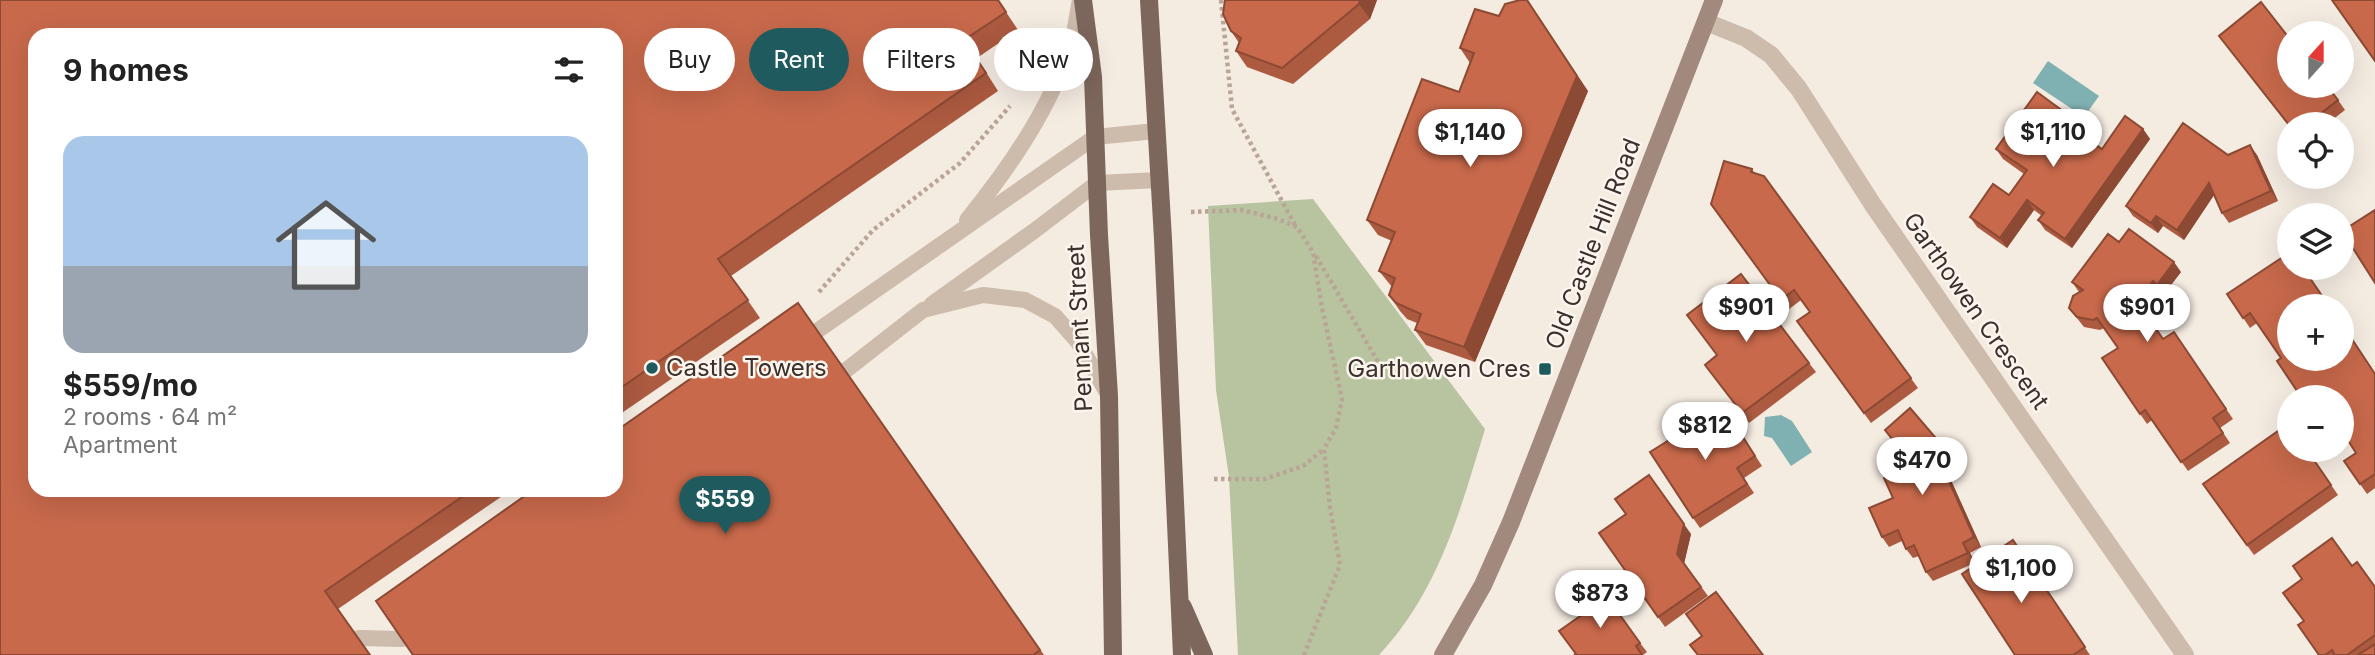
<!DOCTYPE html>
<meta charset="utf-8">
<style>
:root{--surface:#fff;--page:#f6f6f6;--text:#222;--muted:#767676;--accent:#1f5a5e}
body{margin:0;font-family:Inter,sans-serif;background:var(--page);color:var(--text);height:100vh;display:flex;flex-direction:column;font-size:26px;white-space:nowrap}
*{box-sizing:border-box;margin:0}
p{font-size:23px;color:var(--muted)}
.icon{flex:none;width:38px;height:38px;fill:none;stroke:currentColor;stroke-width:2;stroke-linecap:round;stroke-linejoin:round}
.map{position:relative;flex:1;overflow:hidden}
.sheet{position:absolute;left:28px;top:28px;width:595px;height:469px;display:flex;flex-direction:column;background:var(--surface);border-radius:21px;box-shadow:0 7px 28px #0002}
.sheet>*{flex:none}
.guide{position:absolute;left:644px;top:28px;width:665px;height:63px;display:flex;gap:14px}
.needle{width:46px;rotate:21deg}
.controls{position:absolute;left:2277px;top:21px;display:grid;gap:14px}
.controls a{display:grid;place-items:center;width:77px;height:77px;border-radius:50%;background:var(--surface);box-shadow:0 7px 28px #0002;font-size:35px}
.price{position:absolute;translate:-50% -60px;padding:0 16px;border-radius:24px;background:#fff;color:#222;font-size:23px;line-height:46px;filter:drop-shadow(0 2px 4px #0008)}
.price::after{content:'';position:absolute;left:50%;top:42px;width:21px;height:16px;margin-left:-10px;background:inherit;clip-path:polygon(0 0,100% 0,50% 100%)}
.price.selected{background:var(--accent);color:#fff}
ul{padding:0;list-style:none}
li{display:grid;align-content:center;gap:14px;height:371px;padding:0 35px}
li span{display:grid;place-items:center;height:217px;border-radius:21px;color:#555}
li>.icon{margin-inline-start:auto}
span .icon{width:126px;height:126px;fill:#fffc;stroke-width:1}
li b{font-size:30px}
h2{display:flex;justify-content:space-between;align-items:center;height:84px;padding:0 35px;font-size:30px}
.pill{padding:0 24px;border-radius:32px;background:var(--surface);box-shadow:0 7px 28px #0002;font-size:24px;line-height:63px}
.pill.selected{background:var(--accent);color:#fff}
.map>svg:first-child{display:block}
.green{fill:#b8c4a0}
.water{fill:#7fb0b2}
.lines{fill:none;stroke-linecap:round;stroke-linejoin:round}
.path{stroke:#b9a596;stroke-width:4.5;stroke-dasharray:3.5 3.5;stroke-linecap:butt}
.lane{stroke:#cdbbac;stroke-width:16}
.street{stroke:#cdbbac;stroke-width:18}
.secondary{stroke:#a18a7d;stroke-width:18}
.primary{stroke:#7d675c;stroke-width:18}
.wall{fill:#ac5a40}
.shaded-wall{fill:#8c4a34}
.building{fill:#c8694b;stroke:#8c4a34;stroke-width:2}
.poi-dot{fill:#1f5a5e;stroke:#fbf5ee;stroke-width:2.5}
.labels{text-anchor:middle;stroke-width:5;stroke-linejoin:round;paint-order:stroke}
.street-label{font-size:24px;fill:#3b302b;stroke:#fbf5ee}
.poi-label{font-size:24px;fill:#3b302b;stroke:#fbf5ee;text-anchor:start}
</style>
<div class="map">
<svg width="2375" height="655" viewBox="0 0 2375 655">
<rect width="100%" height="100%" fill="#f4ebe1"/>
<!-- green -->
<path class="green" d="M1313 199 1485 429C1460 511 1439 591 1379 655H1238L1229 477 1216 390 1208 206Z"/>
<!-- water -->
<g class="water">
<path d="M2048 61 2099 96 2084 117 2033 83Z"/>
<path d="M1781 415 1792 421 1812 452 1791 466 1772 438 1764 436 1765 417Z"/>
</g>
<g class="lines">
<!-- path -->
<g class="path">
<path d="M1221 0 1232 109 1296 227"/>
<path d="M1191 212 1242 210 1278 219 1297 227 1313 252 1322 308 1342 399 1336 428 1324 449 1330 508 1340 565 1304 655"/>
<path d="M1316 256 1384 372"/>
<path d="M819 292 873 230 960 163 1010 106"/>
<path d="M1214 479H1265L1303 466 1323 450"/>
</g>
<!-- lane -->
<g class="lane">
<path d="M967 220C1009 168 1051 108 1071 43 1076 29 1077 14 1080 0"/>
<path d="M932 304 1034 231 1097 183 1159 180"/>
<path d="M817 331 1095 137 1156 131"/>
<path d="M845 371 923 310 983 295 1025 300 1055 316 1078 342 1109 396"/>
<path d="M359 638 402 639"/>
</g>
<!-- street -->
<path class="street" d="M1706 22 1746 38 1771 55 1799 89 1873 205 2185 655"/>
<!-- secondary -->
<path class="secondary" d="M1443 655 1483 585 1511 522 1714 0"/>
<!-- primary -->
<g class="primary">
<path d="M1083 0 1093 77 1099 235 1109 396 1113 655"/>
<path d="M1149 0 1163 239 1182 655"/>
<path d="M1183 607 1204 655"/>
</g>
</g>
<!-- wall -->
<g class="wall">
<path d="M0 0H998L1018 30 977 58 998 91 731 276 760 318 616 417V35H35V490H511L338 609 370 655H0Z"/>
<path d="M1377 0 1370 19 1293 84 1247 67 1236 51 1239 43 1231 31Z"/>
<path d="M2219 36 2338 100 2345 110 2327 124H2289V126Z"/>
<path d="M1460 48 1588 91 1475 362 1426 345 1415 330 1417 323 1407 319 1400 311 1389 295 1392 287 1379 271 1392 241 1378 235 1367 220 1459 92 1470 63Z"/>
<path d="M2078 127 2076 130 2102 149 2143 129 2150 139 2072 248 2045 230 2038 220 2042 216 2034 210 2007 248 1977 227 1970 217 2009 195 2024 174 2003 159 1996 149Z"/>
<path d="M2228 155H2257L2278 201 2229 223 2222 213 2214 195 2184 240 2163 226 2158 233 2133 216 2126 206Z"/>
<path d="M1752 169 1755 174 1764 176 1918 388 1871 423 1797 321 1810 312 1801 300 1788 310 1711 204Z"/>
<path d="M2181 272 2164 294 2159 290 2144 311 2163 339 2174 332 2233 419 2220 428 2230 443 2188 471 2152 420 2147 424 2102 358 2118 348 2104 328 2100 330 2084 327 2069 308 2079 292 2072 282Z"/>
<path d="M2227 294 2375 373V488L2367 494 2344 461 2356 453 2342 397 2281 358 2257 323 2250 328Z"/>
<path d="M798 303 1044 655H413Z"/>
<path d="M1809 363 1816 372 1749 423 1712 374Z"/>
<path d="M1722 404 1762 466 1744 478 1754 493 1700 528 1693 518 1687 429 1692 435 1703 428Z"/>
<path d="M1885 430 1946 450 1953 460 1945 467 1981 547 1970 553 1975 563 1933 581 1926 572 1919 556 1913 558 1906 549 1902 541 1889 547 1882 537 1893 498 1902 469 1892 441Z"/>
<path d="M2284 441 2307 450 2338 495 2254 555 2203 484Z"/>
<path d="M1599 533 1691 534 1684 563 1708 596 1665 627Z"/>
<path d="M2013 540 2090 655H2015Z"/>
<path d="M2352 566 2375 587V655H2319Z"/>
<path d="M1640 643 1647 652 1643 655H1574Z"/>
</g>
<!-- shaded-wall -->
<g class="shaded-wall">
<path d="M1360 0H1377L1370 19 1359 4Z"/>
<path d="M1537 14 1588 91 1475 362 1464 347Z"/>
<path d="M2071 117 2078 127 2073 134 2066 124Z"/>
<path d="M2143 129 2150 139 2072 248 2065 239Z"/>
<path d="M2250 145 2257 155 2278 201 2271 191Z"/>
<path d="M2209 183 2216 192 2184 240 2177 230Z"/>
<path d="M2027 200 2034 210 2007 248 2000 238Z"/>
<path d="M2156 216 2163 226 2158 233 2151 223Z"/>
<path d="M2174 262 2181 272 2164 294 2157 285Z"/>
<path d="M2153 281 2159 290 2144 311 2137 301Z"/>
<path d="M1938 457 1945 467 1981 547 1974 537Z"/>
<path d="M1684 524 1691 534 1684 564 1677 554Z"/>
<path d="M1963 543 1970 553 1975 563 1968 553Z"/>
</g>
<!-- building -->
<g class="building">
<path d="M0 0H998L1006 12 964 40 986 73 718 259 748 300 616 391V35H35V490H472L325 591 370 655H0Z"/>
<path d="M1225 0H1360L1359 4 1282 68 1236 51 1241 38 1231 31 1223 14Z"/>
<path d="M1520 0H1527L1577 76 1464 347 1415 330 1421 314 1396 303 1389 295 1395 278 1379 271 1395 232 1367 220 1422 79 1459 92 1474 53 1460 48 1475 9 1499 16 1505 4Z"/>
<path d="M2332 0H2375V61Z"/>
<path d="M2261 2 2289 38V86H2327L2338 100 2307 124 2289 125 2219 36Z"/>
<path d="M2037 92 2071 117 2066 124 2102 149 2125 116 2143 129 2065 239 2038 220 2044 213 2027 200 2000 238 1970 217 1993 184 2009 195 2027 170 1996 149Z"/>
<path d="M2183 123 2228 155 2250 145 2271 191 2222 213 2209 183 2177 230 2156 216 2151 223 2126 206Z"/>
<path d="M1724 161 1752 169 1751 172 1764 176 1911 378 1864 413 1797 321 1810 312 1794 290 1781 300 1711 204Z"/>
<path d="M2375 210V283L2342 231Z"/>
<path d="M2129 229 2174 262 2157 285 2153 281 2137 301 2163 339 2174 332 2226 409 2213 418 2223 433 2181 462 2145 410 2140 414 2102 358 2118 348 2097 318 2093 320 2077 317 2069 308 2073 296 2083 290 2072 282 2108 234 2119 242Z"/>
<path d="M2289 253V268H2303L2329 306H2289V359H2342V324L2375 374V474L2360 484 2344 461 2356 453 2342 431V397H2301L2277 361 2281 358 2250 313 2243 318 2227 294Z"/>
<path d="M1741 274 1809 363 1742 413 1705 365 1717 355 1687 315Z"/>
<path d="M798 303 1040 650 1033 655H413L376 601 533 490H616V431Z"/>
<path d="M1722 404 1755 456 1737 468 1747 484 1693 518 1650 452 1687 429 1690 436 1703 428 1698 419Z"/>
<path d="M1910 408 1946 450 1938 457 1974 537 1963 543 1968 553 1926 572 1914 545 1906 549 1898 530 1882 537 1869 508 1893 498 1884 478 1902 469 1890 443 1893 440 1885 430Z"/>
<path d="M2278 431 2284 441 2289 438V450H2307L2331 485 2247 545 2203 484Z"/>
<path d="M1649 475 1684 524 1677 554 1701 587 1658 617 1599 533 1626 514 1615 499Z"/>
<path d="M2332 538 2352 566 2357 562 2375 587V635L2347 655H2335L2332 650 2325 655H2319L2298 625 2304 621 2283 593 2302 579 2293 566Z"/>
<path d="M2013 540 2085 647 2073 655H2015L1962 574Z"/>
<path d="M1602 590 1640 643 1636 646 1642 655H1574L1576 654 1559 631 1583 614 1578 607Z"/>
<path d="M1716 592 1763 655H1698L1690 645 1702 636 1686 614Z"/>
<path d="M2375 644V655H2358Z"/>
</g>
<!-- markers -->
<g class="poi-dot">
<circle cx="652" cy="368" r="7"/>
<rect x="1538" y="362" width="14" height="14" rx="3.5"/>
</g>
<g class="labels">
<!-- street labels -->
<g class="street-label">
<text transform="translate(1593 244) rotate(-69)" y="8">Old Castle Hill Road</text>
<text transform="translate(1976 311) rotate(55)" y="8">Garthowen Crescent</text>
<text transform="translate(1080 328) rotate(-93)" y="8">Pennant Street</text>
</g>
<!-- poi labels -->
<g class="poi-label">
<text x="666" y="376">Castle Towers</text>
<text x="1531" y="377" text-anchor="end">Garthowen Cres</text>
</g>
</g>
</svg>
<div class="controls">
<a><svg class="needle" viewBox="-14 -14 28 28"><path d="M0-13l5 13h-10z" fill="#e53935"/><path d="M0 13l5-13h-10z" fill="#767676"/></svg></a>
<a><svg class="icon" aria-label="locate" viewBox="0 0 24 24"><circle cx="12" cy="12" r="6"/><path d="M12 2v4M12 18v4M2 12h4M18 12h4"/></svg></a>
<a><svg class="icon" aria-label="layers" viewBox="0 0 24 24"><path d="M12 4l9 5-9 5-9-5zM3 14l9 5 9-5"/></svg></a>
<a>+</a>
<a>−</a>
</div>
<b class="price" style="left:1470px;top:169px">$1,140</b>
<b class="price" style="left:2053px;top:169px">$1,110</b>
<b class="price" style="left:1746px;top:344px">$901</b>
<b class="price" style="left:2147px;top:344px">$901</b>
<b class="price" style="left:1705px;top:462px">$812</b>
<b class="price" style="left:1922px;top:497px">$470</b>
<b class="price selected" style="left:725px;top:536px">$559</b>
<b class="price" style="left:2021px;top:605px">$1,100</b>
<b class="price" style="left:1600px;top:630px">$873</b>
<div class="guide">
<a class="pill">Buy</a>
<a class="pill selected">Rent</a>
<a class="pill">Filters</a>
<a class="pill">New</a>
</div>
<section class="sheet">
<h2>9 homes<svg class="icon" aria-label="filters" viewBox="0 0 24 24"><path d="M4 7h16M4 17h16"/><circle cx="9" cy="7" r="2"/><circle cx="15" cy="17" r="2"/></svg></h2>
<ul>
<li><span style="background:linear-gradient(#a9c7e8 60%,#9aa5b1 0)"><svg class="icon" aria-label="home" viewBox="0 0 24 24"><path d="M3 11l9-7 9 7M6 9v11h12V9"/></svg></span><div><b>$559/mo</b><p>2 rooms · 64 m²</p><p>Apartment</p></div></li>
</ul>
</section>
</div>
